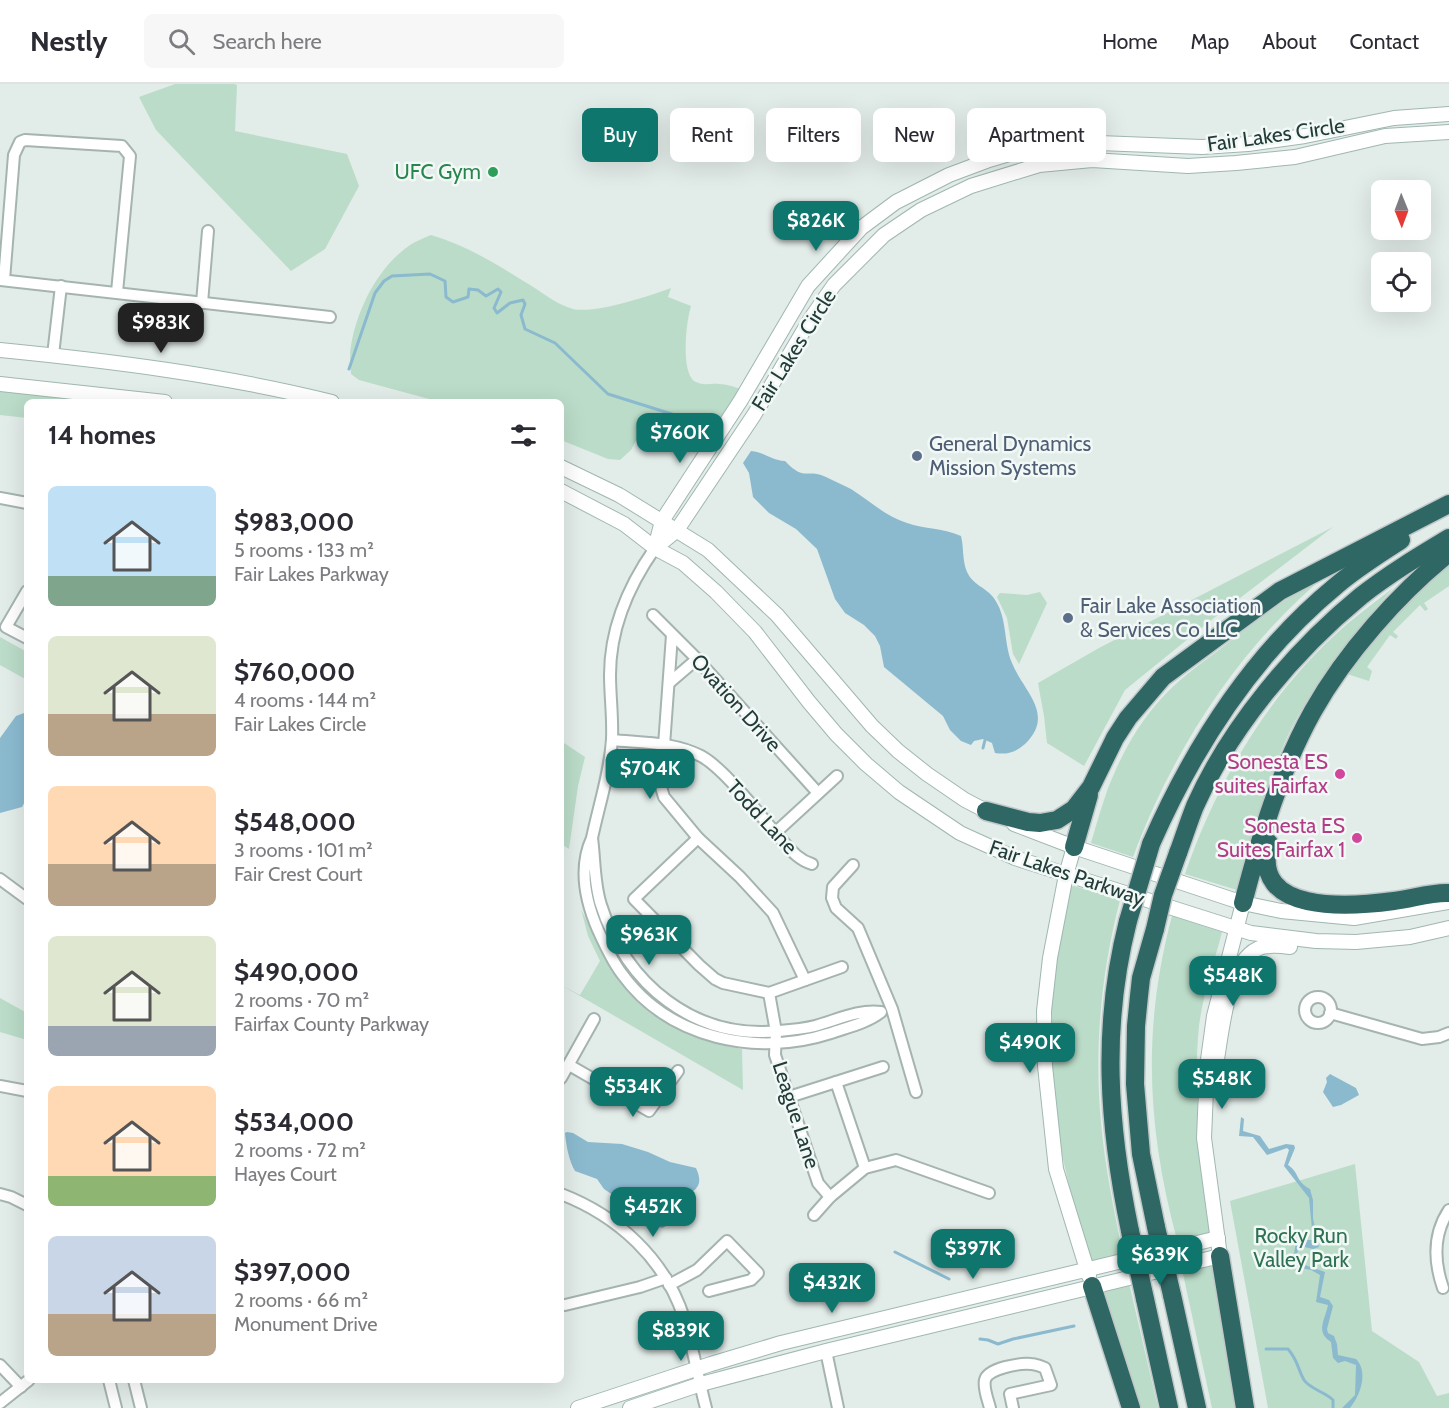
<!DOCTYPE html>
<meta charset="utf-8">
<style>
:root{--surface:#fff;--page:#f7f7f7;--text:#2b2b33;--muted:#7c7c81;--line:#e1e1e2;--accent:#0f766e}
body{margin:0;font-family:Cabin,sans-serif;background:var(--page);color:var(--text);height:100vh;display:flex;flex-direction:column;font-size:22px;white-space:nowrap}
*{box-sizing:border-box;margin:0}
p{font-size:20px;color:var(--muted)}
.icon{flex:none;width:33px;height:33px;fill:none;stroke:currentColor;stroke-width:2;stroke-linecap:round;stroke-linejoin:round}
.map{position:relative;flex:1;overflow:hidden}
.panel{position:absolute;left:24px;top:315px;width:540px;height:984px;display:flex;flex-direction:column;background:var(--surface);border-radius:9px;box-shadow:0 6px 24px #0002}
.panel>*{flex:none}
.guide{position:absolute;left:582px;top:24px;width:570px;height:54px;display:flex;gap:12px}
.needle{width:39px;rotate:179deg}
.controls{position:absolute;left:1371px;top:96px;display:grid;gap:12px}
.controls a{display:grid;place-items:center;width:60px;height:60px;border-radius:9px;background:var(--surface);box-shadow:0 6px 24px #0002;font-size:30px}
.price{position:absolute;translate:-50% -51px;padding:0 14px;border-radius:12px;background:var(--accent);color:#fff;font-size:20px;line-height:39px;filter:drop-shadow(0 2px 3px #0008)}
.price::after{content:'';position:absolute;left:50%;top:36px;width:18px;height:14px;margin-left:-9px;background:inherit;clip-path:polygon(0 0,100% 0,50% 100%)}
.price.on{background:#222;color:#fff}
ul{padding:0;list-style:none}
li{display:flex;align-items:center;gap:18px;height:150px;padding:0 24px}
li span{display:grid;place-items:center;flex:none;width:168px;height:120px;border-radius:9px;color:#555}
li>.icon{margin-inline-start:auto}
span .icon{width:72px;height:72px;fill:#fffc;stroke-width:1}
li b{font-size:26px}
h2{display:flex;justify-content:space-between;align-items:center;height:72px;padding:0 24px;font-size:26px}
.pill{padding:0 21px;border-radius:9px;background:var(--surface);box-shadow:0 6px 24px #0002;font-size:21px;line-height:54px}
.pill.on{background:var(--accent);color:#fff}
header{display:flex;align-items:center;gap:36px;box-sizing:border-box;height:84px;padding:0 30px;background:var(--surface);border-bottom:2px solid var(--line)}
header strong{font-size:28px}
nav{display:flex;gap:33px;margin-inline-start:auto;font-size:21px}
.search{width:420px;height:54px;background:var(--page);display:flex;align-items:center;gap:15px;box-sizing:border-box;padding:0 21px;border-radius:9px;color:var(--muted);font-size:22px}
.map>svg:first-child{display:block}
.green{fill:#bbdcc9}
.water{fill:#8bbacf}
.lines{fill:none;stroke-linecap:round;stroke-linejoin:round}
.stream{stroke:#8bbacf;stroke-width:3}
.street-casing{stroke:#a5b4b1;stroke-width:14}
.secondary-casing{stroke:#a0b7b2;stroke-width:16}
.highway-casing{stroke:#c1c8c8;stroke-width:21}
.street{stroke:#fff;stroke-width:10}
.secondary{stroke:#fff;stroke-width:14}
.highway{stroke:#2f6764;stroke-width:18}
.highway-bridge-casing{stroke:#c1c8c8;stroke-width:21;stroke-linecap:butt}
.highway-bridge{stroke:#2f6764;stroke-width:18}
.leisure-dot{fill:#2e9e5b;stroke:#f2f8f6;stroke-width:2}
.service-dot{fill:#5c6f8a;stroke:#f2f8f6;stroke-width:2}
.hotel-dot{fill:#d1479c;stroke:#f2f8f6;stroke-width:2}
.labels{text-anchor:middle;stroke-width:5;stroke-linejoin:round;paint-order:stroke}
.street-label{font-size:21px;fill:#223c39;stroke:#f2f8f6}
.leisure-label{font-size:21px;fill:#27864d;stroke:#f2f8f6;text-anchor:end}
.service-label{font-size:21px;fill:#4e5e75;stroke:#f2f8f6;text-anchor:start}
.hotel-label{font-size:21px;fill:#b23c85;stroke:#f2f8f6;text-anchor:end}
.park-label{font-size:21px;fill:#2e7253;stroke:#f2f8f6}
</style>
<header>
<strong>Nestly</strong>
<div class="search"><svg class="icon" aria-label="search" viewBox="0 0 24 24"><circle cx="10" cy="10" r="6"/><path d="M15 15l6 6"/></svg>Search here</div>
<nav><a>Home</a><a>Map</a><a>About</a><a>Contact</a></nav>
</header>
<div class="map">
<svg width="1449" height="1324" viewBox="0 0 1449 1324">
<rect width="100%" height="100%" fill="#e2ece9"/>
<!-- green -->
<g class="green">
<path d="M175 0H234L237 1 235 47 347 70 359 102 325 165 291 187 156 46 139 13Z"/>
<path d="M431 151C465 161 495 179 525 198 541 207 555 220 573 225 596 230 649 212 671 204L668 213 691 222C686 238 680 290 696 298 704 302 710 299 719 300 726 300 734 303 742 305L700 367 664 345 646 337 631 366 620 376 608 375 561 356V318H440L359 296 351 290C351 281 349 271 351 262 357 225 378 183 410 161 416 157 424 154 431 151Z"/>
<path d="M0 307 91 318H27V334L0 331Z"/>
<path d="M1333 443 1210 537 1125 606 1084 682 1047 659 1044 632 1038 599 1099 564Z"/>
<path d="M1449 480V502L1424 519 1428 525 1425 527 1420 521 1393 548 1398 552 1396 555 1390 551 1367 583 1372 587 1369 597 1347 590C1378 548 1409 514 1449 480Z"/>
<path d="M1331 487C1241 560 1173 665 1133 773L1091 759C1098 736 1104 712 1114 690 1125 664 1141 637 1160 616 1177 597 1198 581 1219 566 1255 537 1291 511 1331 487Z"/>
<path d="M1393 504C1352 553 1307 605 1282 665 1264 709 1253 758 1240 804L1237 806 1185 790C1218 695 1270 607 1346 541 1361 528 1378 516 1393 504Z"/>
<path d="M1040 508 1047 519 1019 580 1013 570 1007 534 997 513 1000 509 1027 511Z"/>
<path d="M0 553 27 568V596L0 581Z"/>
<path d="M561 657 585 673 578 702 569 765 561 760Z"/>
<path d="M1074 802 1120 816C1101 888 1094 965 1101 1039 1105 1083 1114 1127 1123 1170L1092 1178C1059 1082 1040 981 1054 879 1057 856 1063 834 1068 811L1071 803Z"/>
<path d="M581 825C617 901 656 949 742 965L743 1006 561 901 580 911 600 877 588 852Z"/>
<path d="M1172 832 1222 848C1214 879 1203 910 1199 942 1192 1011 1202 1079 1211 1148L1177 1156C1147 1043 1142 945 1172 832Z"/>
<path d="M0 914 27 929V956L0 948Z"/>
<path d="M1355 1080 1372 1247 1419 1278 1437 1312 1449 1309V1324H1268L1230 1117Z"/>
<path d="M1212 1178 1238 1324H1212L1182 1185Z"/>
<path d="M1129 1199 1158 1324H1138L1105 1214 1104 1208 1107 1204Z"/>
</g>
<!-- water -->
<g class="water">
<path d="M751 367C764 368 771 376 785 377 805 398 806 384 826 393 834 397 843 401 851 405 870 417 885 432 907 439 924 445 944 444 961 452 964 464 962 476 967 488 973 501 985 503 993 513 1008 532 1003 558 1012 579 1023 607 1056 630 1025 660 1016 668 1007 671 995 669L992 659 983 655 974 657 971 661 961 657 950 646 943 632 884 583 880 562 875 552 864 541 845 529 835 515 817 465 796 445 769 429 753 413 749 389 743 379Z"/>
<path d="M24 629 27 630V714L22 723 0 729V654L16 632Z"/>
<path d="M1330 990 1356 1004 1359 1011 1341 1021 1333 1023 1323 1008 1327 998 1326 994Z"/>
<path d="M1241 1033 1244 1035 1243 1047 1260 1052 1269 1065 1286 1060 1294 1061 1295 1064 1288 1081C1300 1089 1295 1097 1310 1105L1313 1116V1134L1319 1163 1313 1165 1300 1162 1298 1165 1296 1178 1325 1188 1320 1213 1329 1216 1333 1222 1327 1245 1328 1249 1334 1252 1337 1260 1338 1271 1356 1275C1369 1288 1360 1312 1350 1324H1342L1355 1311 1356 1281 1345 1277 1338 1279 1333 1274 1331 1258C1315 1248 1325 1236 1328 1221L1316 1218 1320 1191 1311 1186 1297 1183 1293 1176 1296 1158 1300 1156H1313L1309 1114 1284 1082 1289 1066 1287 1064 1267 1071 1253 1053 1239 1052Z"/>
<path d="M567 1048 573 1049 588 1058 622 1060 648 1068 670 1078 696 1084C698 1089 700 1093 699 1099 697 1106 691 1108 686 1113 677 1122 675 1140 662 1144L658 1142 604 1105 597 1095 575 1087C569 1077 566 1061 565 1049Z"/>
</g>
<g class="lines">
<!-- stream -->
<g class="stream">
<path d="M349 285 375 209 384 197 392 192 430 190 445 197 446 213 453 218 468 213 469 205 478 206 486 212 498 205 501 208 494 224 497 229 510 219 523 216 525 220 521 231 525 245 555 259 608 310 675 331"/>
<path d="M983 664 986 652"/>
<path d="M895 1168 949 1195"/>
<path d="M980 1255 988 1256 998 1260 1013 1255 1074 1242"/>
<path d="M1266 1265H1288C1299 1278 1297 1284 1304 1296 1310 1305 1325 1308 1333 1316V1324"/>
</g>
<!-- street casing -->
<g class="street-casing">
<g id="street">
<path d="M0 196 330 233"/>
<path d="M4 196 14 71 20 58 25 56 122 62 130 72 117 208"/>
<path d="M202 219 208 147"/>
<path d="M53 271 61 202"/>
<path d="M0 414 27 419"/>
<path d="M27 507 6 543 27 554"/>
<path d="M653 531 697 575 818 709"/>
<path d="M672 551 661 703 664 713 698 754 740 793 773 829 805 896"/>
<path d="M669 599 697 575"/>
<path d="M612 656C642 659 674 658 701 672 725 685 761 733 781 755 790 765 798 776 812 780"/>
<path d="M775 749 837 692"/>
<path d="M592 754C595 776 594 800 601 821 626 900 694 956 779 947 791 946 803 945 815 942 837 936 859 925 881 928 867 939 848 943 831 949 757 973 669 955 622 890 612 877 605 861 598 846 585 816 578 784 592 754 599 721 610 688 612 655 613 633 610 612 610 591 610 545 629 501 655 464"/>
<path d="M698 754 634 815 699 881 715 895 723 899 769 909 842 883"/>
<path d="M853 781 833 803 832 814 836 824 858 844 892 925 916 1008"/>
<path d="M0 795 27 815"/>
<path d="M769 909 776 948 775 971 818 1099 830 1113"/>
<circle cx="1318" cy="926" r="13"/>
<path d="M1330 929 1422 955 1439 953 1449 949"/>
<path d="M569 981 649 1027 678 987"/>
<path d="M561 994 594 935"/>
<path d="M836 998 865 1084"/>
<path d="M0 1002 27 1007"/>
<path d="M789 1013 883 983"/>
<path d="M0 1110 11 1113 27 1121"/>
<path d="M561 1110C618 1132 665 1175 684 1234 693 1263 698 1294 706 1324"/>
<path d="M814 1131 830 1113 865 1084 896 1076 989 1109"/>
<path d="M669 1201 697 1186 727 1157 758 1189 751 1196 709 1207"/>
<path d="M1443 1204C1434 1178 1433 1150 1449 1126"/>
<path d="M565 1221 640 1203 666 1194"/>
<path d="M826 1267 838 1324"/>
<path d="M0 1281 21 1303"/>
<path d="M109 1296 116 1324"/>
<path d="M134 1296 141 1324"/>
<path d="M0 1319 29 1296"/>
<path d="M990 1324C988 1316 983 1304 985 1296 988 1284 1020 1279 1031 1280 1036 1280 1040 1282 1045 1284L1051 1301 1010 1310 1013 1324"/>
</g>
</g>
<!-- secondary casing -->
<g class="secondary-casing">
<g id="secondary">
<path d="M0 266C111 277 224 291 332 318"/>
<path d="M0 300 165 318"/>
<path d="M561 383 619 411 708 466 777 531 872 642 898 667 927 690 965 716 994 731"/>
<path d="M561 407 624 440 655 464 683 479 716 508 755 548 809 618 836 650 866 680 899 708 960 749 1015 774 1251 849 1316 857 1356 858 1410 853 1449 844"/>
<path d="M655 464 662 437 741 316 808 202 861 144 896 118 949 91 989 76 1030 64 1059 60 1099 59 1202 63 1248 60 1305 52 1394 34 1449 30"/>
<path d="M655 464 677 446 754 331 811 234 834 201 884 151 921 126 971 102 1039 81 1092 76 1188 82 1236 79 1295 73 1385 52 1449 48"/>
<path d="M1014 740 1074 763 1243 819 1281 827 1354 834 1449 818"/>
<path d="M1074 763 1066 791 1050 874 1044 927 1045 982 1056 1085 1089 1192"/>
<path d="M1216 981C1222 949 1227 873 1262 863 1271 861 1282 862 1290 863"/>
<path d="M578 1324 711 1280 781 1259 1218 1154"/>
<path d="M630 1324 701 1300 826 1267 1220 1172 1204 1054 1207 983 1214 932 1243 819"/>
</g>
</g>
<!-- highway casing -->
<g class="highway-casing">
<g id="highway">
<path d="M986 727 1028 738 1040 739 1057 736 1074 725 1091 703 1115 654 1128 634 1163 593 1280 507 1449 420"/>
<path d="M1269 759C1250 831 1350 823 1394 817 1412 815 1431 808 1449 809"/>
<path d="M1151 760C1194 662 1254 569 1337 501 1357 484 1380 470 1401 456"/>
<path d="M1074 763 1089 711"/>
<path d="M1178 769C1184 753 1189 737 1195 722 1230 643 1295 566 1361 512 1389 490 1419 472 1449 454"/>
<path d="M1243 819C1260 754 1280 686 1313 627 1345 570 1398 510 1449 469"/>
<path d="M1128 837C1101 943 1108 1041 1130 1147"/>
<path d="M1155 845 1141 894 1139 912 1136 942 1135 1000 1141 1070 1156 1143"/>
<path d="M1220 1172 1245 1324"/>
<path d="M1092 1202 1131 1324"/>
<path d="M1172 1211 1197 1324"/>
<path d="M1145 1215 1169 1324"/>
</g>
</g>
<!-- street -->
<use href="#street" class="street"/>
<!-- secondary -->
<use href="#secondary" class="secondary"/>
<!-- highway -->
<use href="#highway" class="highway"/>
<!-- highway-bridge casing -->
<g class="highway-bridge-casing">
<g id="highway-bridge">
<path d="M1128 837 1151 760"/>
<path d="M1155 845 1163 811 1178 769"/>
<path d="M1156 1143 1172 1211"/>
<path d="M1130 1147 1145 1215"/>
</g>
</g>
<!-- highway-bridge -->
<use href="#highway-bridge" class="highway-bridge"/>
</g>
<!-- markers -->
<circle class="leisure-dot" cx="493" cy="88" r="6"/>
<g class="service-dot">
<circle cx="917" cy="372" r="6"/>
<circle cx="1068" cy="534" r="6"/>
</g>
<g class="hotel-dot">
<circle cx="1340" cy="690" r="6"/>
<circle cx="1357" cy="754" r="6"/>
</g>
<g class="labels">
<!-- street labels -->
<g class="street-label">
<text transform="translate(1276 51) rotate(-8)" y="7">Fair Lakes Circle</text>
<text transform="translate(794 266) rotate(-58)" y="7">Fair Lakes Circle</text>
<text transform="translate(736 619) rotate(48)" y="7">Ovation Drive</text>
<text transform="translate(762 733) rotate(47)" y="7">Todd Lane</text>
<text transform="translate(1067 789) rotate(19)" y="7">Fair Lakes Parkway</text>
<text transform="translate(796 1031) rotate(72)" y="7">League Lane</text>
</g>
<!-- leisure labels -->
<g class="leisure-label">
<text x="481" y="95">UFC Gym</text>
</g>
<!-- service labels -->
<g class="service-label">
<text x="929" y="367">General Dynamics<tspan x="929" dy="24">Mission Systems</tspan></text>
<text x="1080" y="529">Fair Lake Association<tspan x="1080" dy="24">&amp; Services Co LLC</tspan></text>
</g>
<!-- hotel labels -->
<g class="hotel-label">
<text x="1328" y="685">Sonesta ES<tspan x="1328" dy="24">suites Fairfax</tspan></text>
<text x="1345" y="749">Sonesta ES<tspan x="1345" dy="24">Suites Fairfax 1</tspan></text>
</g>
<!-- park labels -->
<g class="park-label">
<text x="1301" y="1159">Rocky Run<tspan x="1301" dy="24">Valley Park</tspan></text>
</g>
</g>
</svg>
<div class="controls">
<a><svg class="needle" viewBox="-14 -14 28 28"><path d="M0-13l5 13h-10z" fill="#e53935"/><path d="M0 13l5-13h-10z" fill="#7c7c81"/></svg></a>
<a><svg class="icon" aria-label="locate" viewBox="0 0 24 24"><circle cx="12" cy="12" r="6"/><path d="M12 2v4M12 18v4M2 12h4M18 12h4"/></svg></a>
</div>
<b class="price" style="left:816px;top:168px">$826K</b>
<b class="price on" style="left:161px;top:270px">$983K</b>
<b class="price" style="left:680px;top:380px">$760K</b>
<b class="price" style="left:650px;top:716px">$704K</b>
<b class="price" style="left:649px;top:882px">$963K</b>
<b class="price" style="left:1233px;top:923px">$548K</b>
<b class="price" style="left:1030px;top:990px">$490K</b>
<b class="price" style="left:1222px;top:1026px">$548K</b>
<b class="price" style="left:633px;top:1034px">$534K</b>
<b class="price" style="left:653px;top:1154px">$452K</b>
<b class="price" style="left:973px;top:1196px">$397K</b>
<b class="price" style="left:1160px;top:1202px">$639K</b>
<b class="price" style="left:832px;top:1230px">$432K</b>
<b class="price" style="left:681px;top:1278px">$839K</b>
<div class="guide">
<a class="pill on">Buy</a>
<a class="pill">Rent</a>
<a class="pill">Filters</a>
<a class="pill">New</a>
<a class="pill">Apartment</a>
</div>
<section class="panel">
<h2>14 homes<svg class="icon" aria-label="filters" viewBox="0 0 24 24"><path d="M4 7h16M4 17h16"/><circle cx="9" cy="7" r="2"/><circle cx="15" cy="17" r="2"/></svg></h2>
<ul>
<li><span style="background:linear-gradient(#bfe0f5 75%,#7fa58c 0)"><svg class="icon" aria-label="home" viewBox="0 0 24 24"><path d="M3 11l9-7 9 7M6 9v11h12V9"/></svg></span><div><b>$983,000</b><p>5 rooms · 133 m²</p><p>Fair Lakes Parkway</p></div></li>
<li><span style="background:linear-gradient(#dfe7d0 65%,#b9a48a 0)"><svg class="icon" aria-label="home" viewBox="0 0 24 24"><path d="M3 11l9-7 9 7M6 9v11h12V9"/></svg></span><div><b>$760,000</b><p>4 rooms · 144 m²</p><p>Fair Lakes Circle</p></div></li>
<li><span style="background:linear-gradient(#ffd9b3 65%,#b9a48a 0)"><svg class="icon" aria-label="home" viewBox="0 0 24 24"><path d="M3 11l9-7 9 7M6 9v11h12V9"/></svg></span><div><b>$548,000</b><p>3 rooms · 101 m²</p><p>Fair Crest Court</p></div></li>
<li><span style="background:linear-gradient(#dfe7d0 75%,#9aa5b1 0)"><svg class="icon" aria-label="home" viewBox="0 0 24 24"><path d="M3 11l9-7 9 7M6 9v11h12V9"/></svg></span><div><b>$490,000</b><p>2 rooms · 70 m²</p><p>Fairfax County Parkway</p></div></li>
<li><span style="background:linear-gradient(#ffd9b3 75%,#8fb573 0)"><svg class="icon" aria-label="home" viewBox="0 0 24 24"><path d="M3 11l9-7 9 7M6 9v11h12V9"/></svg></span><div><b>$534,000</b><p>2 rooms · 72 m²</p><p>Hayes Court</p></div></li>
<li><span style="background:linear-gradient(#c9d6e8 65%,#b9a48a 0)"><svg class="icon" aria-label="home" viewBox="0 0 24 24"><path d="M3 11l9-7 9 7M6 9v11h12V9"/></svg></span><div><b>$397,000</b><p>2 rooms · 66 m²</p><p>Monument Drive</p></div></li>
</ul>
</section>
</div>
